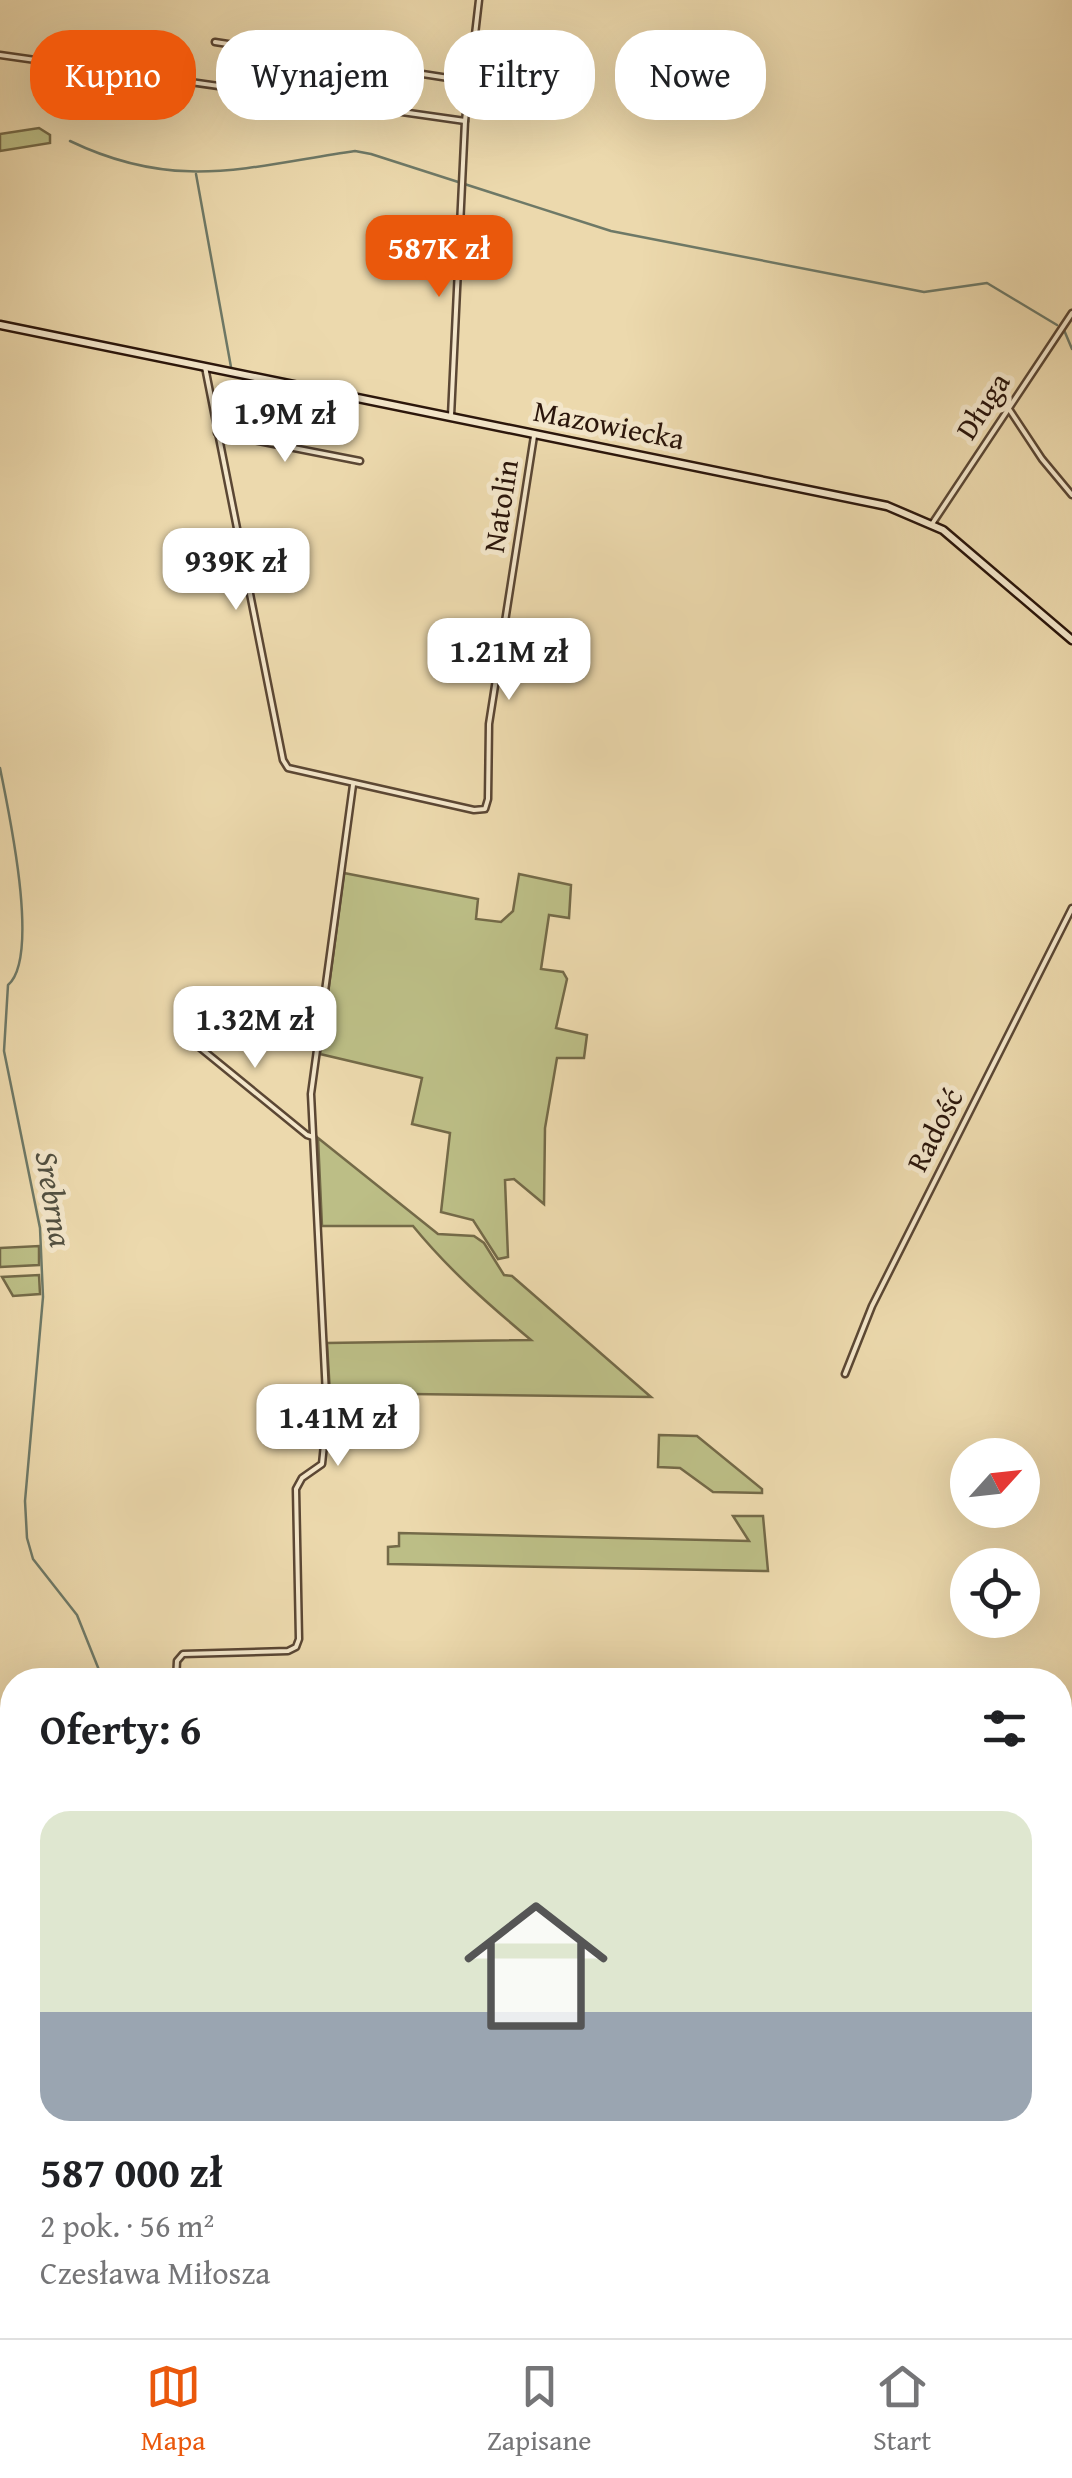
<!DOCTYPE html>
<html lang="pl">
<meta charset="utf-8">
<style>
:root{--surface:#fff;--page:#f2f2f2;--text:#202124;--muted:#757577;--line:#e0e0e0;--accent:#ea580c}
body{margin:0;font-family:"Gentium Book Plus",serif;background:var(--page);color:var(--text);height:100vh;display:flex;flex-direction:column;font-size:38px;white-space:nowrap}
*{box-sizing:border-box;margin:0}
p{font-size:32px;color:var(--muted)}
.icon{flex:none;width:55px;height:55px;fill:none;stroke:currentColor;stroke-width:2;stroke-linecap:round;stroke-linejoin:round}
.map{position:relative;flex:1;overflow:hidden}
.drawer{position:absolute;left:0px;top:1668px;width:1072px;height:672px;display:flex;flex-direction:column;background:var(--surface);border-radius:40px 40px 0 0;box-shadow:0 10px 40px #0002}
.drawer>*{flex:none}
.hud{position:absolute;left:30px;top:30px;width:1012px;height:90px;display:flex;gap:20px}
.needle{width:65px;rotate:63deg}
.controls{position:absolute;left:950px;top:1438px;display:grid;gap:20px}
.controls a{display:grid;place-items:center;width:90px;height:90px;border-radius:50%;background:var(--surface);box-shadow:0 10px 40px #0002;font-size:50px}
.price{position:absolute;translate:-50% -85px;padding:0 22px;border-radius:20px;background:#fff;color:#222;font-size:32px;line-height:65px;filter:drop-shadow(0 2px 5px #0008)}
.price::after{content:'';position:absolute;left:50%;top:60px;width:30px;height:22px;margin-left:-15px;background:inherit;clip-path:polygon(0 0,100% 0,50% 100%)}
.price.on{background:var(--accent);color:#fff}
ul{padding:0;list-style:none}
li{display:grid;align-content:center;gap:20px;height:530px;padding:0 40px}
li span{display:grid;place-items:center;height:310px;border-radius:30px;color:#555}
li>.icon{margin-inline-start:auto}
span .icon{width:180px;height:180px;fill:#fffc;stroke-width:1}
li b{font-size:42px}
h2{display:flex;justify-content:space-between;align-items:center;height:120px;padding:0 40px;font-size:42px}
.chip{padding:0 35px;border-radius:40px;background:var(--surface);box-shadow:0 10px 40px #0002;font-size:35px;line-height:90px}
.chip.on{background:var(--accent);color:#fff}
.tabs{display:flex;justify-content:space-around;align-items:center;height:140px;border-top:2px solid var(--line);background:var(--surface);font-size:28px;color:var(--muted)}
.tabs a{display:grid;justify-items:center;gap:5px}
.tabs .on{color:var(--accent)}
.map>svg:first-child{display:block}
.green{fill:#bcbe86;stroke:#746a48;stroke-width:2.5}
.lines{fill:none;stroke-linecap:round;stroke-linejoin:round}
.stream{stroke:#6e7967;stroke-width:2.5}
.street-casing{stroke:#5b4734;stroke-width:9}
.secondary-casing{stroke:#2b160b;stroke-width:11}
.primary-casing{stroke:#2b160b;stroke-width:12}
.street{stroke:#f3e6ca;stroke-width:4}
.secondary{stroke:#f3e6ca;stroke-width:6}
.primary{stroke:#ecd9ad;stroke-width:8}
.labels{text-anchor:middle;stroke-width:10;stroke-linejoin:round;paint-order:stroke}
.street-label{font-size:30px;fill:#2b160b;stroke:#f3e6ca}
.water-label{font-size:32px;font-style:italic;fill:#525041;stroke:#f3e6ca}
</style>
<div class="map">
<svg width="1072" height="2338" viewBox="0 0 1072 2338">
<rect width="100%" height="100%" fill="#ecd9ad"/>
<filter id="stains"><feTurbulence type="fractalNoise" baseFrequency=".002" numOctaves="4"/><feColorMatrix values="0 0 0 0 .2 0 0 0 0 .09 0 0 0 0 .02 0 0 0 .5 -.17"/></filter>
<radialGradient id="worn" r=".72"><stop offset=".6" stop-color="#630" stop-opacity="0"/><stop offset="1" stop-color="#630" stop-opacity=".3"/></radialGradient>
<!-- green -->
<g class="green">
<path d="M39 128 50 135V143L0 151V134Z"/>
<path d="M344 873 478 899 476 919 501 922 513 911 519 874 571 885 569 918 549 915 541 969 563 972 567 979 556 1028 587 1035 584 1058H557L545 1128 544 1204 514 1179 505 1180 508 1257 498 1259 473 1220 441 1212 450 1133 412 1124 422 1078 320 1054Z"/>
<path d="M318 1138 438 1234 474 1236 484 1243 504 1275 512 1276 651 1397 330 1393 327 1343 531 1340C488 1304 449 1270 413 1226H322Z"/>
<path d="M39 1246V1265L0 1267V1248Z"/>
<path d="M39 1275 40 1294 13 1296 2 1277Z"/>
<path d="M659 1435 697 1436 762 1489V1493L713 1492 680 1468 658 1467Z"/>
<path d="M733 1516H763L768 1571 388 1564V1547L399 1546V1533L749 1541Z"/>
<path d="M554 2328H621L627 2338H552Z"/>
</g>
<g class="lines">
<!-- stream -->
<g class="stream">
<path d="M70 141C176 192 246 167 355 151L371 154 611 231 924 292 987 283 1057 325"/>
<path d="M196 174 231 367"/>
<path d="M1064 330 1072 349"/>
<path d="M0 768C8 809 41 957 8 985L4 1051 40 1228 43 1297 25 1501 27 1538 33 1559 77 1615 103 1680"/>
<path d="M313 2328 316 2338"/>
</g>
<!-- street casing -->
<g class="street-casing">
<g id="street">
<path d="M215 42 468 81"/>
<path d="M0 55 465 121"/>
<path d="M205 367 283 760 288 768 474 810 485 809 488 799 489 724 534 436"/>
<path d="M1009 409 1042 459 1072 495"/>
<path d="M451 416 465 121 479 0"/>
<path d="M217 433 360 461"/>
<path d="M932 524 1072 313"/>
<path d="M182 1033 307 1135 313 1137"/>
<path d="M845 1374 872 1306 1072 908"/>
<path d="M176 1680 177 1661 183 1654 288 1651 296 1647 299 1639 296 1489 302 1478 322 1464 327 1415 311 1094 353 785"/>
<path d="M5 1733 12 1763"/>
<path d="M0 1821H12"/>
<path d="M0 2245H12"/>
<path d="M124 2328 128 2338"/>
<path d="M358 2328 360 2338"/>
<path d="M715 2328 718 2338"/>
<path d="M917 2328 919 2338"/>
</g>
</g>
<!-- secondary casing -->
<g class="secondary-casing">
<path id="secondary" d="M0 325 887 506 943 530 1072 640"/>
</g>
<!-- primary casing -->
<g class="primary-casing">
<path id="primary" d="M0 2315 14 2338"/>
</g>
<!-- street -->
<use href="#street" class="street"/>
<!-- secondary -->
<use href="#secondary" class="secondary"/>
<!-- primary -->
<use href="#primary" class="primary"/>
</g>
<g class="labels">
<!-- street labels -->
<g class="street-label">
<text transform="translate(983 406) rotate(-57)" y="10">Długa</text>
<text transform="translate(609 425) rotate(11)" y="10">Mazowiecka</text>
<text transform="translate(501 506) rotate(-81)" y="10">Natolin</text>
<text transform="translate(935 1130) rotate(-63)" y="10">Radość</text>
</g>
<!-- water labels -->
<g class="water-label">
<text transform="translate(54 1199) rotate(81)" y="11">Srebrna</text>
</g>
</g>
<rect width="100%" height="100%" filter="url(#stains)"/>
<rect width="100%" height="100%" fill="url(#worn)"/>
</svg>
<div class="controls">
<a><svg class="needle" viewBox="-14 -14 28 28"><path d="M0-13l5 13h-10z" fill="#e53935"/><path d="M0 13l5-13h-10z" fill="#757577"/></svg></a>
<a><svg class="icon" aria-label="locate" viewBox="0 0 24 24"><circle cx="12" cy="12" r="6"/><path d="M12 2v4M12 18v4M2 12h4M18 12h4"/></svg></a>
</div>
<b class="price on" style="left:439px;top:300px">587K zł</b>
<b class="price" style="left:285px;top:465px">1.9M zł</b>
<b class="price" style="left:236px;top:613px">939K zł</b>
<b class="price" style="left:509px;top:703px">1.21M zł</b>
<b class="price" style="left:255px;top:1071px">1.32M zł</b>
<b class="price" style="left:338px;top:1469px">1.41M zł</b>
<div class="hud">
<a class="chip on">Kupno</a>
<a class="chip">Wynajem</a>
<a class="chip">Filtry</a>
<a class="chip">Nowe</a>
</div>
<section class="drawer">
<h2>Oferty: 6<svg class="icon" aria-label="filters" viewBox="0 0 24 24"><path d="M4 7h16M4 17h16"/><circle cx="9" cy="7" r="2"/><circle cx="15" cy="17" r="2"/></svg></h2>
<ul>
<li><span style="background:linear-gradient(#dfe7d0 65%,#9aa5b1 0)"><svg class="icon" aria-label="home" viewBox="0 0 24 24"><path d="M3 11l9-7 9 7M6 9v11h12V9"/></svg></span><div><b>587 000 zł</b><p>2 pok. · 56 m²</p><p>Czesława Miłosza</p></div></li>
</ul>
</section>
</div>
<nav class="tabs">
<a class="on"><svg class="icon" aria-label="map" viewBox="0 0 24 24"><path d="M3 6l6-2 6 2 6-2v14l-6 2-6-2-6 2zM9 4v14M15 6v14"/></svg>Mapa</a>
<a><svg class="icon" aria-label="saved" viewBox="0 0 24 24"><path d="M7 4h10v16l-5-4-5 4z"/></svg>Zapisane</a>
<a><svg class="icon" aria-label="home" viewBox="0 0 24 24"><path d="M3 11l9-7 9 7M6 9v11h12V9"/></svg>Start</a>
</nav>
